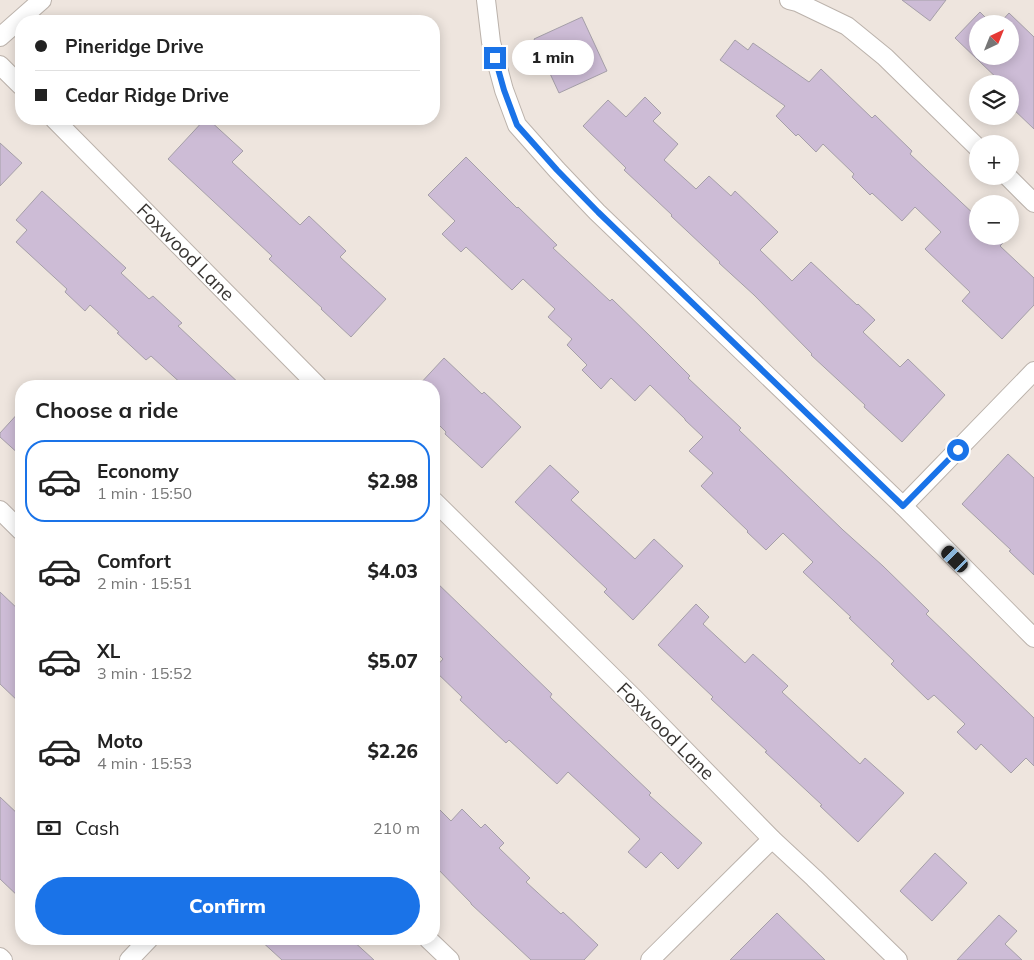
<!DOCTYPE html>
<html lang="en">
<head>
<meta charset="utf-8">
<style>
	body { margin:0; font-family:Mulish,sans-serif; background:#f2f2f2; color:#222; height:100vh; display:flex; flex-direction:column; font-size:19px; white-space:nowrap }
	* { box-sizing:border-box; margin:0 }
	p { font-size:16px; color:#767676 }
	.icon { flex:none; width:28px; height:28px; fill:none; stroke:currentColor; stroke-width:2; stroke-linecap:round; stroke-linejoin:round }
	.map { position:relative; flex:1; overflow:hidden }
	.details { position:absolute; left:15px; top:380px; width:425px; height:565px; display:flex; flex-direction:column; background:#fff; border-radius:20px; box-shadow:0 2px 12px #0003 }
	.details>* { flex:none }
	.guide { position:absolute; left:15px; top:15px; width:425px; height:110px; border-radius:20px; box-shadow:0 2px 12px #0003; display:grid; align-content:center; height:110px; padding:0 20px; background:#fff }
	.needle { width:32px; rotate:43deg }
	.controls { position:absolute; left:969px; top:15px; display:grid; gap:10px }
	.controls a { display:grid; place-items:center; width:50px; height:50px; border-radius:50%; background:#fff; box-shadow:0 2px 12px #0003; font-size:25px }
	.end { position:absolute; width:22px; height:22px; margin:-11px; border:6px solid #1a73e8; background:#fff; box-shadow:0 0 0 2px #fff }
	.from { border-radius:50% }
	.bubble { position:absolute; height:35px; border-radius:18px; background:#fff; box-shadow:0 2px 12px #0003; font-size:16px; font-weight:800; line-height:35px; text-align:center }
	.car { position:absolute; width:15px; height:30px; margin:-15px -8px; border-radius:6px; box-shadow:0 0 4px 1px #0007; background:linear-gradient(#222 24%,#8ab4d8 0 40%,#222 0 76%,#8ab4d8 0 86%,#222 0) }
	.guide b { display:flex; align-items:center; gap:18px; height:48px; font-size:19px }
	.guide b+b { border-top:1px solid #e0e0e0 }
	.guide i { width:12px; height:12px; background:#222 }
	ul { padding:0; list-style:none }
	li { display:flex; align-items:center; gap:15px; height:82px; margin:0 10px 8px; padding:0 10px; border:2px solid transparent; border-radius:20px }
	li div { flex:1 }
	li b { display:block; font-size:19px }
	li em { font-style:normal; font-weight:800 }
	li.current { border-color:#1a73e8 }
	li>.icon { width:45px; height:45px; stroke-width:1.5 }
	h2 { padding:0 20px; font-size:22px; line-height:60px }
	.pay { display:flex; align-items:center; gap:12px; height:55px; padding:0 20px; font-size:19px }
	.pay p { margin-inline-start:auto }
	.primary-button { display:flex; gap:10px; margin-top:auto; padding:10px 20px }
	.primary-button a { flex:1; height:58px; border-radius:30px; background:#1a73e8; color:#fff; font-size:20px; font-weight:800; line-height:58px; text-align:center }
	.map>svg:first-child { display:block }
</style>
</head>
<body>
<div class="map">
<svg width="1034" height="960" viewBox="0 0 1034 960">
	<rect width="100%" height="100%" fill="#eee5de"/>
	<!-- building -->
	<g fill="#cdbcd6" stroke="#a59fa8">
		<path d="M902,0h44l-16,21z"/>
		<path d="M980,12l12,12h-14v32h32v-32h-11l10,-11 25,24v92l-24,-23v-22h-7l-48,-46z"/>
		<path d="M582,17l25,54 -48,22 -25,-54z"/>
		<path d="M735,40l13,10 5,-7 56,39 12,-13 51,49 3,-3 37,36 -2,3 68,64v18h32l-10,10 34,32v27l-32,34 -40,-38 8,-9 -45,-43 16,-17 -26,-25 -13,14 -30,-28 -2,2 -18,-18 2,-3 -31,-30 -7,8 -18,-18 -2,2 -20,-20 9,-10 -65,-46z"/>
		<path d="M645,97l16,16 -8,8 25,23 -14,16 32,29 13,-13 22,20 4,-5 43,41 -18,18 32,31 19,-19 46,43 1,-1 17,16 -12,12 37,35 8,-8 37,36 -43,47 -38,-35 1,-2 -54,-50 1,-1 -58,-59 -35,-32 1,-1 -49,-46 1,-1 -48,-45 2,-2 -43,-42 25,-26 18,17z"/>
		<path d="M205,119h3l35,32 -11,11 68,63 9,-9 37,35 -6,6 46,42 -35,38 -30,-28 1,-1 -53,-49 3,-3 -104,-97z"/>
		<path d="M0,143l22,20 -22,23z"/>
		<path d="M466,157l51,51 1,-1 39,38 -4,3 57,53 2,-2 39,38 39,39 -2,2 53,50 -2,2 104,100 40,36 46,45 -3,3 108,104v48l-8,-8 -15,15 -30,-29 -5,6 -19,-18 8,-8 -31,-29 -6,5 -37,-36 3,-3 -45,-43 2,-1 -48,-45 10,-10 -30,-29 -17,17 -19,-18 1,-1 -47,-45 12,-13 -24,-22 14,-14 -18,-17v-1l-35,-34 -15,16 -24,-23 -10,11 -19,-19 5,-5 -20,-20 5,-6 -24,-22 7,-8 -32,-30 -11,11 -46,-43 -5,5 -19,-18 13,-13 -27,-26z"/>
		<path d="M42,191l84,77 -5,5 28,26 4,-3 29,27 -4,3 64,60h-58l-33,-30 -5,4 -29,-27 2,-1 -29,-27 -5,6 -20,-19 2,-3 -51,-47 11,-12 -11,-10z"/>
		<path d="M444,358l38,36 2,-2 37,35 -39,41 -37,-34 1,-2 -12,-12v-34h-16z"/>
		<path d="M21,410v46l-21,-19v-4z"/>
		<path d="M1008,454l26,24v97l-25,-24 2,-1 -49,-46z"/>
		<path d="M550,465l29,27 -8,8 64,59 19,-20 29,27 -50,54 -29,-28 3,-3 -92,-87z"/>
		<path d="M434,580l118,114 -2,3 101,96 -2,2 53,48 -24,26 -17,-17 -15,16 -18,-16 12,-13 -72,-67 -11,12 -48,-44 -3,3 -46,-43 2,-3 -28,-27v-1l9,-10 -9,-9z"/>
		<path d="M0,592l21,20v92l-21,-20z"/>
		<path d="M696,604l13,13 -6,7 42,39 8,-9 35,32 -6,6 78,72 5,-6 39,35 -46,49 -38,-36 2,-1 -57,-53 2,-1 -56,-52 2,-2 -55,-52z"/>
		<path d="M0,797l21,20v82l-21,-20z"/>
		<path d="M434,804l17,17 11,-12 19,19 4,-4 19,19 -5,5 31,30 -4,4 35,32 2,-2 35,33 -14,15h-53l-60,-56v-1l-37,-38z"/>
		<path d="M935,853l32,30 -35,38 -32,-30z"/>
		<path d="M777,913l48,47h-95z"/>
		<path d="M999,915l18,16 -12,13 17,16h-65z"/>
		<path d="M259,939h92l23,21h-92z"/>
	</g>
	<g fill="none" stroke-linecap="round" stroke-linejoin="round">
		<!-- street casing -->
		<g stroke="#bbb2ab" stroke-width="20">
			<g id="street">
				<path d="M486,0l5,42 13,48 13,35 40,45 40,42 306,294 131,132"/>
				<path d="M789,0l8,2 50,24 38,31 93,91"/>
				<path d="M0,37l42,-37"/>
				<path d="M0,65l21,21"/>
				<path d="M54,119l264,267"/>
				<path d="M1007,176l27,27"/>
				<path d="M434,501l200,197 138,141 42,39 84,82"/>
				<path d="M903,506l131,-135"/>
				<path d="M0,510l21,21"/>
				<path d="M428,939l22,21"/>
				<path d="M0,957l3,3"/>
				<path d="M129,960l20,-21"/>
				<path d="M650,960l122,-121"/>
			</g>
		</g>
		<!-- street -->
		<use href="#street" stroke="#fff" stroke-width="18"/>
	</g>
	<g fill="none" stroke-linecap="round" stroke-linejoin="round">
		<!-- route -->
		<path stroke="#1a73e8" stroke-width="6" d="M495,58l9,32 13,35 40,45 41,42 305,294 55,-56"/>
	</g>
	<g text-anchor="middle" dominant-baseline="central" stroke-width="4" stroke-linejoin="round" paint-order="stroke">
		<!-- street labels -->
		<g font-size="19" fill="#383532" stroke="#fff">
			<text transform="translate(186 252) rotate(45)">Foxwood Lane</text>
			<text transform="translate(666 731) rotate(45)">Foxwood Lane</text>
		</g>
	</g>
</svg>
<div class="controls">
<a><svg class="needle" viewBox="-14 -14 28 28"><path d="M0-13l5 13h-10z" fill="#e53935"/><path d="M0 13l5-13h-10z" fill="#767676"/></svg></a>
<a><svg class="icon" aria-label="layers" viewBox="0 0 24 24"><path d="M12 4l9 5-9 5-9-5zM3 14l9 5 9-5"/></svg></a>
<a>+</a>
<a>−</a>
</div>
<i class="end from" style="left:958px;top:450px"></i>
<i class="end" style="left:495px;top:58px"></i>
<div class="bubble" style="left:512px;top:40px;width:82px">1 min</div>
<i class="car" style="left:955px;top:559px;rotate:315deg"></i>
<div class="guide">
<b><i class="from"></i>Pineridge Drive</b>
<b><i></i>Cedar Ridge Drive</b>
</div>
<section class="details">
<h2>Choose a ride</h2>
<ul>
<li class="current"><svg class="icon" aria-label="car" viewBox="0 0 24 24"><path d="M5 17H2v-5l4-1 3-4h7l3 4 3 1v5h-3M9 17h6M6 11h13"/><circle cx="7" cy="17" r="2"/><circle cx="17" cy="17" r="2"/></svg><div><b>Economy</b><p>1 min · 15:50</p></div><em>$2.98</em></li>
<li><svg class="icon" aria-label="car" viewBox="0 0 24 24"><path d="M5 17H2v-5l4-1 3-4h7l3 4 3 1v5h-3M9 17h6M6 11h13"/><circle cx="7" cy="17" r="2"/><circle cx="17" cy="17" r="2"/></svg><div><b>Comfort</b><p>2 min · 15:51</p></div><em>$4.03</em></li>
<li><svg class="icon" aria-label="car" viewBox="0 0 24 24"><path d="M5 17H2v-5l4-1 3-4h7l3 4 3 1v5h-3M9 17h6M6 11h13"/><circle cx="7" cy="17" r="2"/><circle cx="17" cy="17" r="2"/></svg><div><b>XL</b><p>3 min · 15:52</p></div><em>$5.07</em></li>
<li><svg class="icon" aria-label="car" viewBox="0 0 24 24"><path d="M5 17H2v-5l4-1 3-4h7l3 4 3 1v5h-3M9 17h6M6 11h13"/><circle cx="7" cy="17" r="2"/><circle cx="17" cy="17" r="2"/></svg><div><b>Moto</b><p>4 min · 15:53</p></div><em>$2.26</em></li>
</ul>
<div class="pay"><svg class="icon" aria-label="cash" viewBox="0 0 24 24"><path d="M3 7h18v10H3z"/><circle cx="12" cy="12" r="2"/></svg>Cash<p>210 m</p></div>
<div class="primary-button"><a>Confirm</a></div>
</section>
</div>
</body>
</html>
